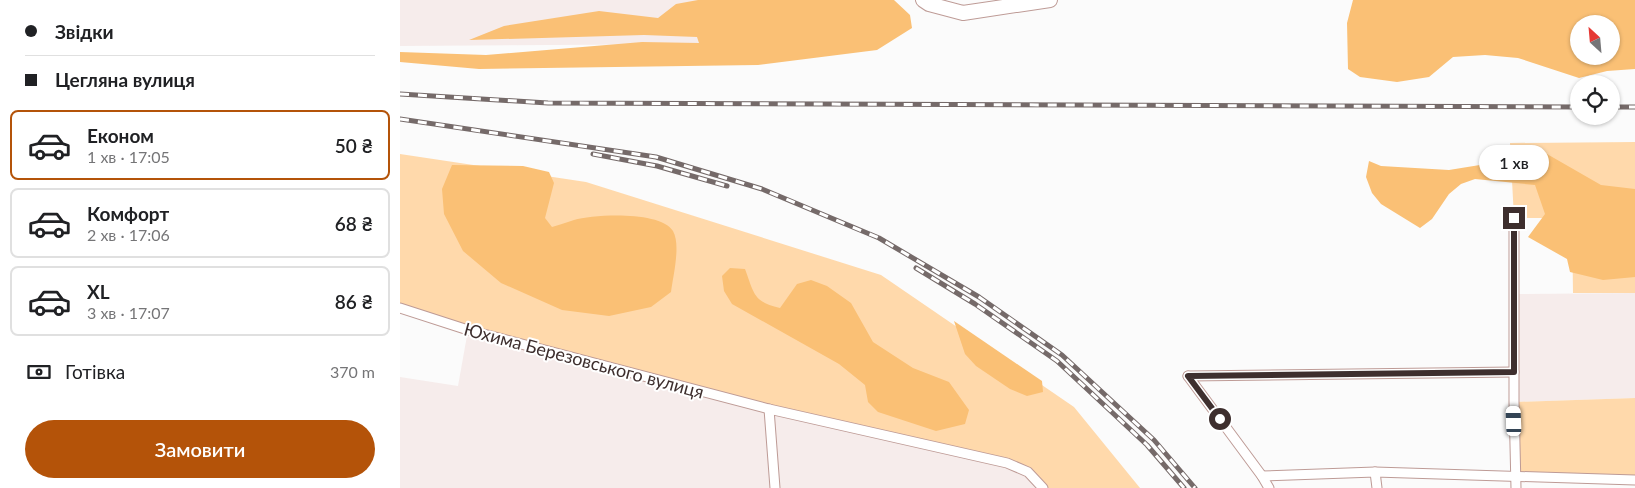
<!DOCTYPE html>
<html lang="uk">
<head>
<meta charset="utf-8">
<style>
	body { margin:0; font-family:Lato,sans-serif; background:#f2f2f2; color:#202124; height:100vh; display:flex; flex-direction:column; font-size:19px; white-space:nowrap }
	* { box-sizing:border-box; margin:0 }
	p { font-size:16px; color:#757577 }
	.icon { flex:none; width:28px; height:28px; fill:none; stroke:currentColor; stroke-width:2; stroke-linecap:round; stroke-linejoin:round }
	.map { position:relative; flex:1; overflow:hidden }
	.side { display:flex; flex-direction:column; background:#fff; width:400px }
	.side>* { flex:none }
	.guide { display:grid; align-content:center; height:110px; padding:0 25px; background:#fff }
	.needle { width:32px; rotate:334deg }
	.fabs { position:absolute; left:1170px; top:15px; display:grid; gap:10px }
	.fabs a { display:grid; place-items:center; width:50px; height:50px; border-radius:50%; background:#fff; box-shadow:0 1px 4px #0004; font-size:25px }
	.end { position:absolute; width:22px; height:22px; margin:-11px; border:6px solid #3e2f2e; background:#fff; box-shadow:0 0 0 2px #fff }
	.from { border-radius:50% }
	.bubble { position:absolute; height:35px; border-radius:18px; background:#fff; box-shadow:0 1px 4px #0004; font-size:16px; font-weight:600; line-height:35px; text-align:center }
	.car { position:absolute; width:15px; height:30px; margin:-15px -8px; border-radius:6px; box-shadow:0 0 4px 1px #0007; background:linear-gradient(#fff 24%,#345 0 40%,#fff 0 76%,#345 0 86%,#fff 0) }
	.guide b { display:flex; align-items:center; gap:18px; height:48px; font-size:19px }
	.guide b+b { border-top:1px solid #e0e0e0 }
	.guide i { width:12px; height:12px; background:#202124 }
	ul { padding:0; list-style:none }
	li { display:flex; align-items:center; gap:15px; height:70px; margin:0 10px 8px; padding:0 15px; border:2px solid #e0e0e0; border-radius:8px }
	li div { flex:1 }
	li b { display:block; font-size:19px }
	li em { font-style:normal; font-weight:600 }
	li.active { border-color:#b45309 }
	li>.icon { width:45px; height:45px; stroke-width:1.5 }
	.pay { display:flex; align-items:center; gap:12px; height:55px; padding:0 25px; font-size:19px }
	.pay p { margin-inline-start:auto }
	.button { display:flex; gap:10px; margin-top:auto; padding:10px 25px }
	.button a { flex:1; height:58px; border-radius:30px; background:#b45309; color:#fff; font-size:20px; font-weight:600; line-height:58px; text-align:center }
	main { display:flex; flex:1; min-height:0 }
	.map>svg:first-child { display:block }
</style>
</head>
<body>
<main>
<section class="side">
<div class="guide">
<b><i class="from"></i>Звідки</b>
<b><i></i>Цегляна вулиця</b>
</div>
<ul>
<li class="active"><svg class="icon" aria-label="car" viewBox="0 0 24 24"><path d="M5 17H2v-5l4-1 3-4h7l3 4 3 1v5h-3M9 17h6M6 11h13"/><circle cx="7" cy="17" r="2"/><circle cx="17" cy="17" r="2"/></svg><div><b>Економ</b><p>1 хв · 17:05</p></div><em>50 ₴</em></li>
<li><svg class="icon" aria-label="car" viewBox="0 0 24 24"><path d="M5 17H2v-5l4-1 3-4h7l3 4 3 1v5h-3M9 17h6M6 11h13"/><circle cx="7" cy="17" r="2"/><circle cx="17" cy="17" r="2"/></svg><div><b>Комфорт</b><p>2 хв · 17:06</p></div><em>68 ₴</em></li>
<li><svg class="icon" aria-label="car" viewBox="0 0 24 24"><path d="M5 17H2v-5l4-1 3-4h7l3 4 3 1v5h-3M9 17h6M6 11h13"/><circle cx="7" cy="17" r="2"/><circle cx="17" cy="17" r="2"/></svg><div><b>XL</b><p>3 хв · 17:07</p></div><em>86 ₴</em></li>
</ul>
<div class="pay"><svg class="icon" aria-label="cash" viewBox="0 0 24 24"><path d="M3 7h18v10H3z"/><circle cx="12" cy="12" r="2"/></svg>Готівка<p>370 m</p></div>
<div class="button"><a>Замовити</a></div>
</section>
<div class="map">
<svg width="1235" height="488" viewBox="0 0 1235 488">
	<rect width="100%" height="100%" fill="#fbfbfb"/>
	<!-- built -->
	<g fill="#f6eceb">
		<path d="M0,0h319l8,44 -327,2z"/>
		<path d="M1235,293v105l-121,4v-108z"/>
		<path d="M68,330l560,142 15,16h-643v-111l58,9z"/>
	</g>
	<!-- green -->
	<g fill="#ffd9ab">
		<path d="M1235,142v151h-62l-1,-75h-58l-4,-75z"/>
		<path d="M0,154l186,28 295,93 193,132 66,81h-97l-15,-16 -259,-63 -369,-101z"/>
		<path d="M1235,398v82l-119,-4 -2,-74z"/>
	</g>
	<!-- forest -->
	<g fill="#fac075" fill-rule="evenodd">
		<path d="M298,0h196l16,15 2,13 -35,22 -119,15 -279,4 -79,-7v-10l86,3 156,-13 57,1 -2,-6 -53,-2 -175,5 35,-14 95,-15 59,7 18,-14z"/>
		<path d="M953,0h282v69l-28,2 -28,7 -61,-20 -33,-3 -32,2 -24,20 -32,5 -37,-5 -12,-8 -1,-46zM1179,24h32v32h-32z"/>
		<path d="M1147,154l54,31 34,4v88l-32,3 -33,-8 -3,-13 -39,-22 17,-23 -10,-29 -60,-6 -14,5 -12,10 -17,25 -12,9 -39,-24 -9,-11 -6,-16 3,-16 12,5 68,4z"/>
		<path d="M52,165l71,1 26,6 5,11 -9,35 7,9c8,-2 15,-5 22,-7 21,-6 87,-9 99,11 8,14 0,45 -2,61l-20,15 -42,9 -47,-6 -61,-27 -38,-32 -19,-37 -2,-25z"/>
		<path d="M330,268l15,1c9,24 8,33 35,39l17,-24 14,-4 16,6 24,17 22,39 40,26 36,14 20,28 -4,14 -29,7 -58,-19 -10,-10 -3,-17 -26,-21 -107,-60 -8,-13 -2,-15z"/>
		<path d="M554,321l88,60 1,11 -16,4 -17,-7 -34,-23 -11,-12z"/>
	</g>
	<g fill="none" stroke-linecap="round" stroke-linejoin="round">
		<!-- minor casing -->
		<g stroke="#be9b96" stroke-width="11">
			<g id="minor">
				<path d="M1114,218v184l2,86"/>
				<path d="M0,308l68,22 301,79 238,54 21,9 15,16"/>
				<path d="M788,376l326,-4"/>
				<path d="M788,376l74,100 7,12"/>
				<path d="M369,409l6,79"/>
				<path d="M975,472l2,16"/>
				<path d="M862,476l113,-4 260,8"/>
			</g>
		</g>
		<!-- secondary casing -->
		<g stroke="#be9b96" stroke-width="16">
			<path id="secondary" d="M523,0l6,4 34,9 87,-13"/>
		</g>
		<!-- minor -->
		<use href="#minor" stroke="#fff" stroke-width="9"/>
		<!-- secondary -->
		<use href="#secondary" stroke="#fff" stroke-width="14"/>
		<!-- rail casing -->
		<g stroke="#756a69" stroke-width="5">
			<g id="rail">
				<path d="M0,94l148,9 1031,4"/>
				<path d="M1211,107h24"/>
				<path d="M0,119l256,38 106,32 117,49 100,59 83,58 92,85 41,48"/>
				<path d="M193,154l64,12 70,20"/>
				<path d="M516,268l59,36 82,57 90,84 37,43"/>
			</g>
		</g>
		<!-- rail -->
		<use href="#rail" stroke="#fff" stroke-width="3" stroke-dasharray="9" stroke-linecap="butt"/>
	</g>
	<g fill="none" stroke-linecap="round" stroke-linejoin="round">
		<!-- route -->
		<path stroke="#3e2f2e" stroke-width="6" d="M820,419l-32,-43 326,-4v-154"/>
	</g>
	<g text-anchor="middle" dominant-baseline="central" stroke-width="4" stroke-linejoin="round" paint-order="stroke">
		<!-- street labels -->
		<g font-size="18" fill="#3e2f2e" stroke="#fff">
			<text transform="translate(184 360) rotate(15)">Юхима Березовського вулиця</text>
		</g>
	</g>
</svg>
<div class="fabs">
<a><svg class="needle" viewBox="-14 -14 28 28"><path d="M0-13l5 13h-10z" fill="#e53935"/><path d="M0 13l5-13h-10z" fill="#757577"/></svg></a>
<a><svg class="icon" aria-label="locate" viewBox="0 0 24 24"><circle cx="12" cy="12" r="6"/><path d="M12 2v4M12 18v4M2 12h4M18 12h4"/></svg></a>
</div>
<i class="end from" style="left:820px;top:419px"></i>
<i class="end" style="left:1114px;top:218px"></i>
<div class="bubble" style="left:1079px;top:145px;width:70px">1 хв</div>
<i class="car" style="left:1114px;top:421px;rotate:358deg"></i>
</div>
</main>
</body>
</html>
